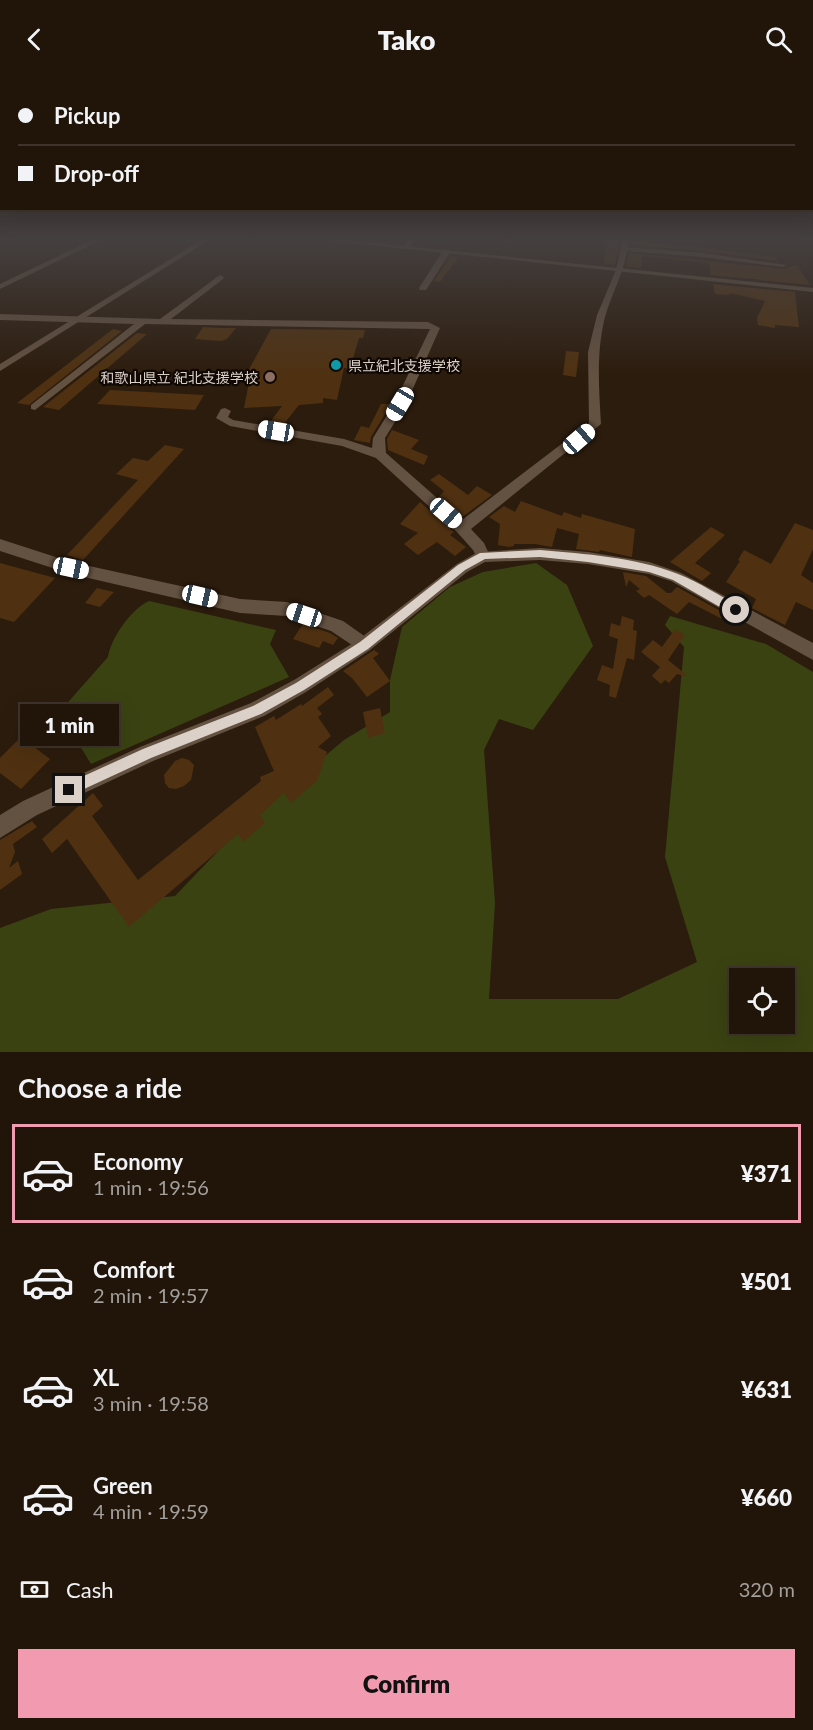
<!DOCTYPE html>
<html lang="en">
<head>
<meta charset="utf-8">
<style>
	body { margin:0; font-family:Lato,"Noto Sans JP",sans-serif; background:#291e13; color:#f1f3f6; height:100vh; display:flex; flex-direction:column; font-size:22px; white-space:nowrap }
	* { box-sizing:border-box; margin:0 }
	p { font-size:20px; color:#a29f9c }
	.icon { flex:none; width:33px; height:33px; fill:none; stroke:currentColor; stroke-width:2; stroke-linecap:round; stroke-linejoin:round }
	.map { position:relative; height:974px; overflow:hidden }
	.details { display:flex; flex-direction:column; background:#21150a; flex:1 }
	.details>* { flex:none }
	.hud { position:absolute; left:0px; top:0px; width:813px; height:132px; box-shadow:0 6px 24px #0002,0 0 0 2px #3e342b; display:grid; align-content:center; height:132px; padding:0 18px; background:#21150a }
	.buttons { position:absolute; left:729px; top:890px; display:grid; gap:12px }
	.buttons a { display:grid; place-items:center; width:66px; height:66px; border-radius:0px; background:#21150a; box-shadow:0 6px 24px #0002,0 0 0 2px #3e342b; font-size:30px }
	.end { position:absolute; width:27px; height:27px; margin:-14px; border:8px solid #dcd1c8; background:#111; box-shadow:0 0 0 3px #111 }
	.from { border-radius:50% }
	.bubble { position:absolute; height:42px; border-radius:0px; background:#21150a; box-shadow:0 6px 24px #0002,0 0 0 2px #3e342b; font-size:20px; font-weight:800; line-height:42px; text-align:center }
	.car { position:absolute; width:18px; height:36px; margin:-18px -9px; border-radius:8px; box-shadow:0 0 4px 2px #0007; background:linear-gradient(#fff 24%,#345 0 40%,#fff 0 76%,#345 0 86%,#fff 0) }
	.hud b { display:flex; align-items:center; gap:21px; height:57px; font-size:22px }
	.hud b+b { border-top:2px solid #3e342b }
	.hud i { width:15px; height:15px; background:#f1f3f6 }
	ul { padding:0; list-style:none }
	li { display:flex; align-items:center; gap:18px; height:99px; margin:0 12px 9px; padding:0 6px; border:3px solid transparent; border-radius:0px }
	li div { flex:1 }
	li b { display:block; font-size:22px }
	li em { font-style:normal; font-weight:800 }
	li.current { border-color:#f29aaf }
	li>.icon { width:54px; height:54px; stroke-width:1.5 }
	h2 { padding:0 18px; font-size:27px; line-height:72px }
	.pay { display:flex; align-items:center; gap:15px; height:66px; padding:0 18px; font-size:22px }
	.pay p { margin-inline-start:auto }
	.button { display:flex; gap:12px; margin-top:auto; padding:12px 18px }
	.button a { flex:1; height:69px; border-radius:0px; background:#f29aaf; color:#111; font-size:24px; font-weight:800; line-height:69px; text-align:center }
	header { display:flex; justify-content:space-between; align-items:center; height:78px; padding:0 18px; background:#21150a; font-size:27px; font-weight:800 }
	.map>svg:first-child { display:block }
</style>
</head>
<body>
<header><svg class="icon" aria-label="back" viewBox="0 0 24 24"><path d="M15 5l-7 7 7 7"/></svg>Tako<svg class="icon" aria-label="search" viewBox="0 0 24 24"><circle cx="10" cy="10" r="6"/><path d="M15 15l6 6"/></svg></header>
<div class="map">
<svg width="813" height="974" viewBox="0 0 813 974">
	<rect width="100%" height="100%" fill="#2c1c0d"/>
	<!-- green -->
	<g fill="#3a4212" fill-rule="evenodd">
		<path d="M536,485l31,22 26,61 -60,84 -34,-11 -15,31 11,153 -6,96h129l79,-37 -32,-105 19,-210 -19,-22 5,-9 96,28 47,28v380h-813v-124l51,-19 124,-13 67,-70 102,-86 46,-28v-32l12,-53 48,-40 33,-15zM740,900h44v45h-44z"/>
		<path d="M149,523l127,29 -6,14 19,33 -198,87 -19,-31 -25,-7 61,-69c3,-19 23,-48 41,-56z"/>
	</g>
	<!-- building -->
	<g fill="#4f3111">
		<path d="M605,161h16l-6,26 -11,-1z"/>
		<path d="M632,162l144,17 1,4 -74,-10 -72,-6z"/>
		<path d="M629,175l154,16 14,-4 13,20 -99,-10 -2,-12 -67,-7 -1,12 -15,-2z"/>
		<path d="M451,178l7,2 -18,24 -6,-1z"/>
		<path d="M713,206l82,8 4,35 -24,-2v3l-17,-3 -1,-7 8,-17 -35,-8 -2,2 -13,-1z"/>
		<path d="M203,249l17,1h16l-9,11 -6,2 -26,-2z"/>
		<path d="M113,251l9,2 -93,74 -12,-2z"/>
		<path d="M271,251l94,1 -2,8h-4l-9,31 -6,-1 -7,32 -14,-2v5l-24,2 -16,20 -13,-3 12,-16 -38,2 5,-26h-7z"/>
		<path d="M137,255l10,1 -88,76 -16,-3z"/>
		<path d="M566,273l13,1 -3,25 -13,-2z"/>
		<path d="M110,312l94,5 -9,15 -98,-6z"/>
		<path d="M381,326h10l-20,33 -1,6 -16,-3 7,-14 8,2z"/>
		<path d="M392,352l27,10 -8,9 17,7 -4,9 -36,-15 -1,-11z"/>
		<path d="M165,367l19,4 -101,111 -16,-5 71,-75 -22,-6 17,-16 15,3z"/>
		<path d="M439,396l29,21 9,-9 15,9 -30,22 -23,-20 5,-6 -14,-11z"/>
		<path d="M521,423l41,15 2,-4 17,6 1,-4 53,15 -3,28 -32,-7 -1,2 -23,-3 3,-15 -22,-6 -5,19 -17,-3h-21v2l-5,1 -11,-2 2,-21 -11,-7 15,-11 11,6z"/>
		<path d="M420,424l34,30 -4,3 16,12 -11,9 -18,-14 -19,13 -14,-11 14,-11 -18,-9z"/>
		<path d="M795,445l18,7v19l-12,26 12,8v27l-17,-8 -11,23 -33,-17 4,-9 -30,-17 14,-21 -2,-1 6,-10 27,14z"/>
		<path d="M711,449l14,8 -30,28 16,10 -9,8 -32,-19z"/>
		<path d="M0,485l55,15 -41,44 -14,-4z"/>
		<path d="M623,494l23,4 21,17h4l6,-6 56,31 -3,5 -41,-21 -12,12 -28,-19 -5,3 -8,-7 4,-2 -11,-9 -3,7z"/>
		<path d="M97,510l17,4 -14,15 -15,-4z"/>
		<path d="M622,538l12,4 -1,10 4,1 -3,29 -7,-2 -11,40 -7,-2 1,-11 -13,-5 5,-15 11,4 5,-30 -9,-3 2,-13 9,3z"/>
		<path d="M303,546l27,9 8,5 -5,7 -10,-4 -4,7 -26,-9z"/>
		<path d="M675,551l10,6 -17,25 21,17 -12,-3 -8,9 -4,-3 -4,4 -9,-8 8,-9 -19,-15 12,-12 9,7z"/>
		<path d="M374,572l5,4 -6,4 17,23 -23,16 -15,-19 -9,-7z"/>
		<path d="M328,609l6,8 -17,13 5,6 -4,3 13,19 -13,11 9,5 -10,29 -26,22 -7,-10 -24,22 5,8 -22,19 -5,-8 -109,93 -62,-88 -15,14 -10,-14 51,-46 10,13 -11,10 46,64 123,-99 -1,-4 14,-6 -19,-44 19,-11 2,4 25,-16 1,2z"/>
		<path d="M380,630l5,25 -17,5 -5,-26z"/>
		<path d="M21,659l29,22 -29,30 -21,-16v-15z"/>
		<path d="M182,680l7,2 5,5 -3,15 -7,6 -8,3 -7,-1 -4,-5 -1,-8 11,-14z"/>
		<path d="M32,743l5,6 -24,17 2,8 -6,16 9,-7 4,13 -22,16v-50z"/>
	</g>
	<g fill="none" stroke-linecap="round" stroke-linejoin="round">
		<!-- minor -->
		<g fill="#635141" fill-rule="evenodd">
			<path d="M94,161h9l-103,50v-5z"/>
			<path d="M408,161h8l-7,9h-6z"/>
			<path d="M623,161h7l-2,8 75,6 84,12 -4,2 -80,-10 -76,-6c-4,24 -16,44 -22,66 -9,36 -6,71 -4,107l-130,105 13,14 6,13 -2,4h-10l-5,-10 -16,-18 -81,-74 -34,-12 -112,-20 -14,-8 5,-9 4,-1 6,3 -3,6 5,3 111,19 28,9 1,-10 21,-34 36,-75 -285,-5 -110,86 -4,-1v-4l103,-81 -134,-4v-6l160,5 60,-44 4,2 -1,2 -52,40 257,3 12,6 -34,76 -21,34 1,15 76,67 127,-97 -1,-71 9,-37 19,-45z"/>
			<path d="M444,171l7,2 -25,39h-6l-1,-2z"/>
			<path d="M0,461l71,23 169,37 47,3 56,19 27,19 2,5 -2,5 -6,3 -33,-22 -44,-15 -47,-3 -169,-39 -71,-23z"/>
		</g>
		<!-- tertiary -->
		<g fill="#635141" fill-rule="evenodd">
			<path d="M314,161h22l477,49v4z"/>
			<path d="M540,470l48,4 61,10 32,11 132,70v17l-142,-79 -22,-7 -61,-10 -48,-4 -55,2 -18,10 -97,78 -64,42 -42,24 -111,45 -116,54 -37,23v-23l23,-14 117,-54 111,-44 43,-23 64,-40 99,-76 21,-12z"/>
		</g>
		<!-- secondary -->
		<path fill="#635141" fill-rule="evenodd" d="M203,161h8l-211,132v-7z"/>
	</g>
	<!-- sky -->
	<linearGradient id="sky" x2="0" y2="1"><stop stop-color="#180f07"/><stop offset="0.54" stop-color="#454040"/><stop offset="1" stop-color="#454040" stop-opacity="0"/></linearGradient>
	<rect width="813" height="297" fill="url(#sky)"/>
	<!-- route -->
	<path fill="#dcd1c8" d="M540,472c45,4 95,7 138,24 21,8 42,22 62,33l1,3 -1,4h-8l-59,-34 -24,-8 -61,-10 -48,-5 -55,2 -20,11 -97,79 -64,41 -43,24 -110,44 -82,38 -5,-2 -2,-4 2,-5 79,-36 110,-43 43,-23 64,-41 98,-77 22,-12z"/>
	<!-- markers -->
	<circle fill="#0f9aa8" stroke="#0f0804" stroke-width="2" cx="336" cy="287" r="6"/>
	<circle fill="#8d6e63" stroke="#0f0804" stroke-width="2" cx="270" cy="299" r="6"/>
	<g text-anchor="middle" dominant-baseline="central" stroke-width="4.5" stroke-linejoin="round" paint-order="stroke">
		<!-- far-poi labels -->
		<g font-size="14" fill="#dcd1c8" stroke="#0f0804" text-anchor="start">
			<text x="348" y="287">県立紀北支援学校</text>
			<text x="258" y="299" text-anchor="end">和歌山県立 紀北支援学校</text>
		</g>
	</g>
</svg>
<div class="buttons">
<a><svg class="icon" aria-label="locate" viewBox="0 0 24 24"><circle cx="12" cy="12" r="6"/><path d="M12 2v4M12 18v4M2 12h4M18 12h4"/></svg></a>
</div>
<i class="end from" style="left:736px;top:532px"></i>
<i class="end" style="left:69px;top:712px"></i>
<div class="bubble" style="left:20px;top:626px;width:99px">1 min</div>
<i class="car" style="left:400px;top:326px;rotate:211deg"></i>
<i class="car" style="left:276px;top:353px;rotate:280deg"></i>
<i class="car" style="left:579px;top:361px;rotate:49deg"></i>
<i class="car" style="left:446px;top:435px;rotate:131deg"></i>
<i class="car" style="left:71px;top:490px;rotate:102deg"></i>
<i class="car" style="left:200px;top:518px;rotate:103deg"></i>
<i class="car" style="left:304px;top:537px;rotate:288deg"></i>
<div class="hud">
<b><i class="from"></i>Pickup</b>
<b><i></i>Drop-off</b>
</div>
</div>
<section class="details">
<h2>Choose a ride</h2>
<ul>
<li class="current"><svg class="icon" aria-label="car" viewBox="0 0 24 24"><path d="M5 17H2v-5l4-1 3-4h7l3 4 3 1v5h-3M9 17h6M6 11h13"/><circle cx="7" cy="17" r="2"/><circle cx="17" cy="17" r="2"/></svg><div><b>Economy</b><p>1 min · 19:56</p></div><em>¥371</em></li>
<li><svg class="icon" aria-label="car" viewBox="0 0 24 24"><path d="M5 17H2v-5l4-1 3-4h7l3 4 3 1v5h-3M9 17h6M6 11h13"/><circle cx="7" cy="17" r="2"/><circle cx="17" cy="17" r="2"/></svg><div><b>Comfort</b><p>2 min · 19:57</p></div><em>¥501</em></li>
<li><svg class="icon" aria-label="car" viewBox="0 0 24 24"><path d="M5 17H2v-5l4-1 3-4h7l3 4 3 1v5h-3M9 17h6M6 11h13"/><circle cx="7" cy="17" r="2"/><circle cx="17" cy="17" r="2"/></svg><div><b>XL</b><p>3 min · 19:58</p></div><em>¥631</em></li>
<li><svg class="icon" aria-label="car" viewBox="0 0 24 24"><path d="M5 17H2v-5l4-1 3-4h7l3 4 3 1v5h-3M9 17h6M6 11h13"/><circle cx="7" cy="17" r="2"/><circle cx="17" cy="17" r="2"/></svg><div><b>Green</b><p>4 min · 19:59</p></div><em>¥660</em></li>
</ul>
<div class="pay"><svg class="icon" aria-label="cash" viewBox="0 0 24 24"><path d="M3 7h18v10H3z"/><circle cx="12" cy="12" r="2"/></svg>Cash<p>320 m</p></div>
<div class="button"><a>Confirm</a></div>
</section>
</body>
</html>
